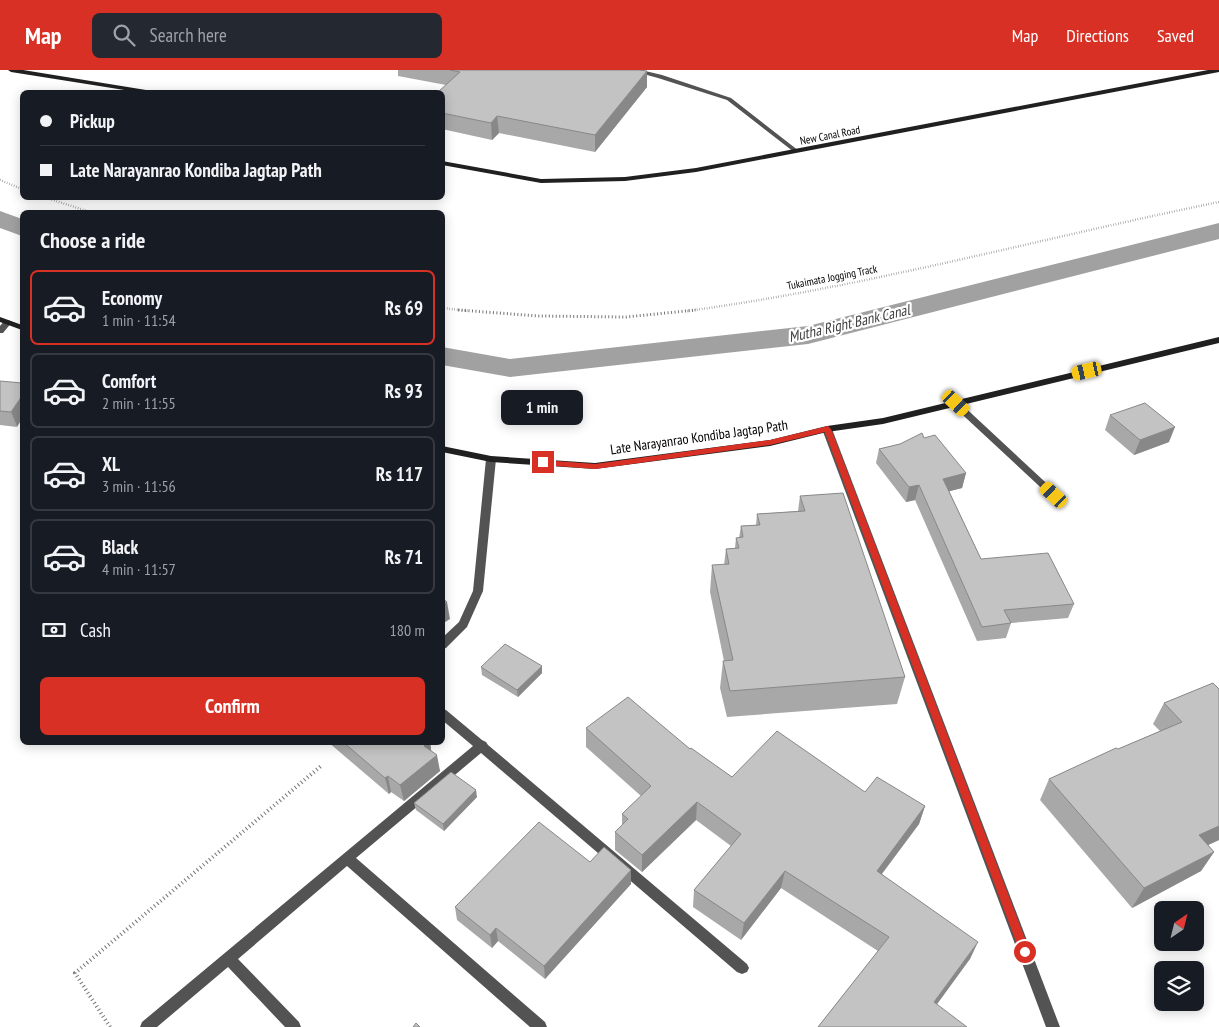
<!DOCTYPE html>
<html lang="en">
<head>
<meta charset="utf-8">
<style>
	body { margin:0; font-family:"PT Sans Narrow",sans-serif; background:#242831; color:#f1f3f6; height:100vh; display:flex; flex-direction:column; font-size:19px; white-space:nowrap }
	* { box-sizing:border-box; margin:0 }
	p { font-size:16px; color:#9ea1a6 }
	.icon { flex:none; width:28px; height:28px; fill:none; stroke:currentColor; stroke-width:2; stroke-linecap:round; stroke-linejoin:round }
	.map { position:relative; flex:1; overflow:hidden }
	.side { position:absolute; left:20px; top:140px; width:425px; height:535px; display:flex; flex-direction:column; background:#171b24; border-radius:8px; box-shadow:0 2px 12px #0003 }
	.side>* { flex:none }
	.hud { position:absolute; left:20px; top:20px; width:425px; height:110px; border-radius:8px; box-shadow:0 2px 12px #0003; display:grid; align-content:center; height:110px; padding:0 20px; background:#171b24 }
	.needle { width:32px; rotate:35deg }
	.controls { position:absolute; left:1154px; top:831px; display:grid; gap:10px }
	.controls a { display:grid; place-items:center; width:50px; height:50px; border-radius:8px; background:#171b24; box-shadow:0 2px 12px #0003; font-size:25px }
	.end { position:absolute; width:22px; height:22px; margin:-11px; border:6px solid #d93025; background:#fff; box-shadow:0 0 0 2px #fff }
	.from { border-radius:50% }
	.bubble { position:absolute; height:35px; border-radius:8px; background:#171b24; box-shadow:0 2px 12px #0003; font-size:16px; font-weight:600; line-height:35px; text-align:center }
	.car { position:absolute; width:15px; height:30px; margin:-15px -8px; border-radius:6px; box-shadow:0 0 4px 1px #0007; background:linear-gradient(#f5c518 24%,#345 0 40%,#f5c518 0 76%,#345 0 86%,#f5c518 0) }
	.hud b { display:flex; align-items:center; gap:18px; height:48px; font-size:19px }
	.hud b+b { border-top:1px solid #363941 }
	.hud i { width:12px; height:12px; background:#f1f3f6 }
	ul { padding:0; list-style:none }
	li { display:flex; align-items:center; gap:15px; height:75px; margin:0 10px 8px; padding:0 10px; border:2px solid #363941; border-radius:8px }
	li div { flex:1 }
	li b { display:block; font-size:19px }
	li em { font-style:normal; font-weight:600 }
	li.current { border-color:#d93025 }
	li>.icon { width:45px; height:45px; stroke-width:1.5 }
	h2 { padding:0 20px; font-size:22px; line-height:60px }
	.pay { display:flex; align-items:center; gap:12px; height:55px; padding:0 20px; font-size:19px }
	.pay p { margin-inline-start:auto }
	.action { display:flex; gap:10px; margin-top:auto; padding:10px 20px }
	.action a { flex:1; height:58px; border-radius:8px; background:#d93025; color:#fff; font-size:20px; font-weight:600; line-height:58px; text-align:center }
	header { display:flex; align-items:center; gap:30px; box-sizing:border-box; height:70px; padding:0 25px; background:#d93025; color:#fff }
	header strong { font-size:24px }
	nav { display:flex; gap:28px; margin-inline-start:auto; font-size:18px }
	.search { width:350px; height:45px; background:#242831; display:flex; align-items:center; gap:12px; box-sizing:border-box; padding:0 18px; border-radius:8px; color:#9ea1a6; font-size:19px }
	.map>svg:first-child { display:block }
</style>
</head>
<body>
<header>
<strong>Map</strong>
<div class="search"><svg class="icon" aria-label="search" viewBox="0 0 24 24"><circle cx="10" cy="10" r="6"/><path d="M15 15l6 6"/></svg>Search here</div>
<nav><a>Map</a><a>Directions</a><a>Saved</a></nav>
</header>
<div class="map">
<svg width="1219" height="957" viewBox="0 0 1219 957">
	<rect width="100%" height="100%" fill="#fff"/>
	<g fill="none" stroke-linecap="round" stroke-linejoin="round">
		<!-- canal -->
		<g fill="#a1a1a1" fill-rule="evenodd">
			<path d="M0,141l22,8v17l-22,-8z"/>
			<path d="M1219,153v16l-411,105 -298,33 -68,-12v-18l68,12 298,-33z"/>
		</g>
		<!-- path-far2 -->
		<g stroke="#757575" stroke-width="2.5" stroke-dasharray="0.5 2" stroke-linecap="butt">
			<path d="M0,110l22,9"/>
			<path d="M47,128l43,14"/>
			<path d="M442,238l27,3"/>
			<path d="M687,241c179,-24 355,-73 532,-109"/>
		</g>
		<!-- path-far1 -->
		<path stroke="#757575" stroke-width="3" stroke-dasharray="1 2.5" stroke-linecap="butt" d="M458,240l81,6 87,1 70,-7"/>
		<!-- path -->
		<path stroke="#757575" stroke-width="4" stroke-dasharray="1 3" stroke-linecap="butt" d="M110,957l-35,-54 246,-207"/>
		<!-- street -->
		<g fill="#535353" fill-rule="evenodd">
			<path d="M629,0h12l21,5 69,23 68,53 -5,1 -67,-52 -69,-22z"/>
			<path d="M5,250h3l4,2 -9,11h-3v-7z"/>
			<path d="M955,330l3,1 99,92 2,2 -2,2h-6l-99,-92 -1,-2 1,-2z"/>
			<path d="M827,356l5,3 228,598h-14l-224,-598z"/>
			<path d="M491,386l5,3 -13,132 -16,36 -21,21 -4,1v-11l17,-16 14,-31 13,-132z"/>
			<path d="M442,639l4,1 36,30 4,2 2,3 259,219 2,4 -2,4 -5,2 -5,-2 -256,-219 -125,105 189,164 2,5h-17l-183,-161 -109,93 61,63 2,5h-16l-57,-60 -71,60h-17l2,-5 331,-276 -31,-26z"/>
		</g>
		<!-- secondary -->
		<g fill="#202020" fill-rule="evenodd">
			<path d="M8,0h15l123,20 3,2h-12l-126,-20z"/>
			<path d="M1208,0h11v2l-523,100 -71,9 -84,2 -99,-18v-4l99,18 84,-2 71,-9z"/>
			<path d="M0,247l22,8v5l-22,-8z"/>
			<path d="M1219,267v6l-336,81 -56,8 -57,14 -175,23 -104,-7 -49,-10v-6l49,10 104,7 175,-23 57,-14 56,-8z"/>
		</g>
	</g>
	<!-- wall -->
	<g fill="#a8a8a8">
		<path d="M398,0h241l8,1v16l-52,65 -96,-19 -7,7 -50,-11v-37l4,-7 -48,-9z"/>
		<path d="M0,311l17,46 -17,-2z"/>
		<path d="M1110,345l59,27 -35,13 -29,-25z"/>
		<path d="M924,368l42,35 -4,15 -13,3 32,68 93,45 -6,14 -57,5 -5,15 -29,3 -62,-141 -9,2 -30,-39 3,-14z"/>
		<path d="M800,426l105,181 -8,27 -170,13 -7,-29 3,-27h1l-14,-69 2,-27h12l2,-16 9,-1 1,-10h3l2,-12 15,-1 1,-11 41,-3z"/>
		<path d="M481,597l61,6 -24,24 -36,-22z"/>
		<path d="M1219,619v151l-11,5 6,7 -13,19 -69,37 -92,-108 9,-21 111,-48 -7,-7 11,-21z"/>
		<path d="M586,658l104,21 42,28 133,15 60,14 -6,18 -37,50 88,85 -152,68 60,-76 -97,-63 -40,52 -48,-33 1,-17 37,-44 -35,-26 -54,52 -27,-22v-18l7,-7v-11l19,-18 -55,-49z"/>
		<path d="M328,672h102l1,9 9,20 -36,30 -13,-9 -2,2z"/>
		<path d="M477,727l-33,34 -28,-21 -2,-7z"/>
		<path d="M590,792l41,8v14l-86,95 -47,-38 -6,7 -35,-28 -2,-13z"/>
	</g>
	<!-- shaded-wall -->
	<g fill="#888">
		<path d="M647,1v16l-52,65v-17z"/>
		<path d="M497,46l2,17 -7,7 -1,-17z"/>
		<path d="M22,326v23l-5,8 -6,-15z"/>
		<path d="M1175,357l-6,15 -35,13 6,-15z"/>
		<path d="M966,403l-4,15 -23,6 4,-15z"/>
		<path d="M919,415l-4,15 -9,2 3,-15z"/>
		<path d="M447,532l3,17 -8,5v-19z"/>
		<path d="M542,596v7l-24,24 -1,-7z"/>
		<path d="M428,672h2l2,15 -8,-11z"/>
		<path d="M437,685l3,16 -36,30 -4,-16z"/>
		<path d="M388,706l3,16 -2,2 -4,-16z"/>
		<path d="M476,720l1,7 -33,34 -1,-7z"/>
		<path d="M697,732l-1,18 -54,52v-17z"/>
		<path d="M925,736l-6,18 -48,64 6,-17z"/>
		<path d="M1219,756v14l-33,15 13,-20z"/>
		<path d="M1214,782l-13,19 -69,37 12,-20z"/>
		<path d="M631,800v14l-86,95 -1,-13z"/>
		<path d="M785,801l-4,17 -40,52 3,-17z"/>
		<path d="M496,858l2,13 -6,7 -2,-13z"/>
		<path d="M978,872l-8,17 -43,59 7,-16z"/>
	</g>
	<!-- building -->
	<g fill="#c3c3c3" stroke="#888">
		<path d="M450,0h189l8,1 -52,64 -98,-19 -6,7 -49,-10v-21h-4l22,-20z"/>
		<path d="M0,311l22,2v13l-11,16 -11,-1z"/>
		<path d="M1145,333l30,24 -35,13 -30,-25z"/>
		<path d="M922,363l2,5 11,-3 31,38 -23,6 38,80 67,-6 26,51 -70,6 7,13 -29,4 -63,-142 -10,2 -30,-38 21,-5z"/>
		<path d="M843,423l62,184 -175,14 -7,-30 10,-1 -21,-95 17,-1 -3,-15 13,-1 -3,-10 7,-1 -2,-11 19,-1 -3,-11 48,-3 -5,-15z"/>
		<path d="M442,528l5,4 -5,3z"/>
		<path d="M505,574l37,22 -25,24 -36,-23z"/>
		<path d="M1213,613l6,6v137l-20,9 15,17 -70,36 -95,-109 67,-31 2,1 64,-27 -18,-19z"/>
		<path d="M628,627l62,52 1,-1 41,29 45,-46 88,61 12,-15 48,29 -48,65 101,71 -44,60 33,25h-149l71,-90 -104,-66 -41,52 -50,-33 47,-56 -44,-32 -55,53 -27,-23 13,-13 -6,-5 29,-28 -65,-58z"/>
		<path d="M343,672h85l-4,4 13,9 -37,30 -12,-9 -3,2z"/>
		<path d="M451,702l25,18 -33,34 -29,-21z"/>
		<path d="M539,752l51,40 14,-15 27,23 -87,96 -48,-38 -6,7 -35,-28z"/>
		<path d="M416,953l4,4h-7z"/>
	</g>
	<!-- route -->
	<path fill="#d93025" d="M828,356l3,3 199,523 -1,4 -4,1 -4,-1 -1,-4 -195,-520 -55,13 -175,24 -52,-4 -4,-3 4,-2 52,4 175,-24z"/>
	<g text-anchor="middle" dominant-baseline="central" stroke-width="4.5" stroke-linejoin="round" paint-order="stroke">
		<!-- far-street labels -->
		<g font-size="11" fill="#000" stroke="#fff">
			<text transform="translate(830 65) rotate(-11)">New Canal Road</text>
			<text transform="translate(832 207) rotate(-11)">Tukaimata Jogging Track</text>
		</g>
		<!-- street labels -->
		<g font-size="14" fill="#000" stroke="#fff">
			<text transform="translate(699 367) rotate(-8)">Late Narayanrao Kondiba Jagtap Path</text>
		</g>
		<!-- water labels -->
		<g font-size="15" font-style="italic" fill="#424242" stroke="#fff">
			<text transform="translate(849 253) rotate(-13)">Mutha Right Bank Canal</text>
		</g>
	</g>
</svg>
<div class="controls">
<a><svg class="needle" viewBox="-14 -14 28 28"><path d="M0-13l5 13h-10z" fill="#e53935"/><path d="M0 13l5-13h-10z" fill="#9ea1a6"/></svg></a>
<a><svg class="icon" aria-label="layers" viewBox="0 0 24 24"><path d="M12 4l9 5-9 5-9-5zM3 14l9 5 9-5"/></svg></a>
</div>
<i class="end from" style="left:1025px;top:882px"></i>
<i class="end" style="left:543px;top:392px"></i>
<div class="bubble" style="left:501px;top:320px;width:82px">1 min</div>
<i class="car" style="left:1087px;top:301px;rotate:257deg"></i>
<i class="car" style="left:956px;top:333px;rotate:133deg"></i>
<i class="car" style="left:1054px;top:425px;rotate:313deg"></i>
<div class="hud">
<b><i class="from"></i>Pickup</b>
<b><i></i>Late Narayanrao Kondiba Jagtap Path</b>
</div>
<section class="side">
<h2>Choose a ride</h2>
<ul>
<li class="current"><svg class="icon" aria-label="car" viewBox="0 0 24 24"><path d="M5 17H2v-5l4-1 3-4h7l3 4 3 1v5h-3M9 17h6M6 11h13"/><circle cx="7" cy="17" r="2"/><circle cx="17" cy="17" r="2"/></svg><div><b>Economy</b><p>1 min · 11:54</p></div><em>Rs 69</em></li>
<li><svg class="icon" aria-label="car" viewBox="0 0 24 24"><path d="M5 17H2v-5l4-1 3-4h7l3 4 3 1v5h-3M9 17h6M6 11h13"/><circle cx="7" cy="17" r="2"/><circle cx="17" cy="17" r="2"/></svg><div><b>Comfort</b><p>2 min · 11:55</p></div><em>Rs 93</em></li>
<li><svg class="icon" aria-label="car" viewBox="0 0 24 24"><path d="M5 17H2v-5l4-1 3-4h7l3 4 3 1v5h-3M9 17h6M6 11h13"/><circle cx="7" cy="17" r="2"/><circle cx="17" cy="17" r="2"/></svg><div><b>XL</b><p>3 min · 11:56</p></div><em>Rs 117</em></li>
<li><svg class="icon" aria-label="car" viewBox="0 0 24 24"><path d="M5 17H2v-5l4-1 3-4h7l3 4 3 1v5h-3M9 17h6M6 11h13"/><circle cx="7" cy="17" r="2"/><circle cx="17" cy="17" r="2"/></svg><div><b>Black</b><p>4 min · 11:57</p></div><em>Rs 71</em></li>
</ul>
<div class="pay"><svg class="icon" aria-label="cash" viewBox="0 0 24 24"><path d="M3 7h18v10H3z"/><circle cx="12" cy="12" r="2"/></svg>Cash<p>180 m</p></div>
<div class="action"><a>Confirm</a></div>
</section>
</div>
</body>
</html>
